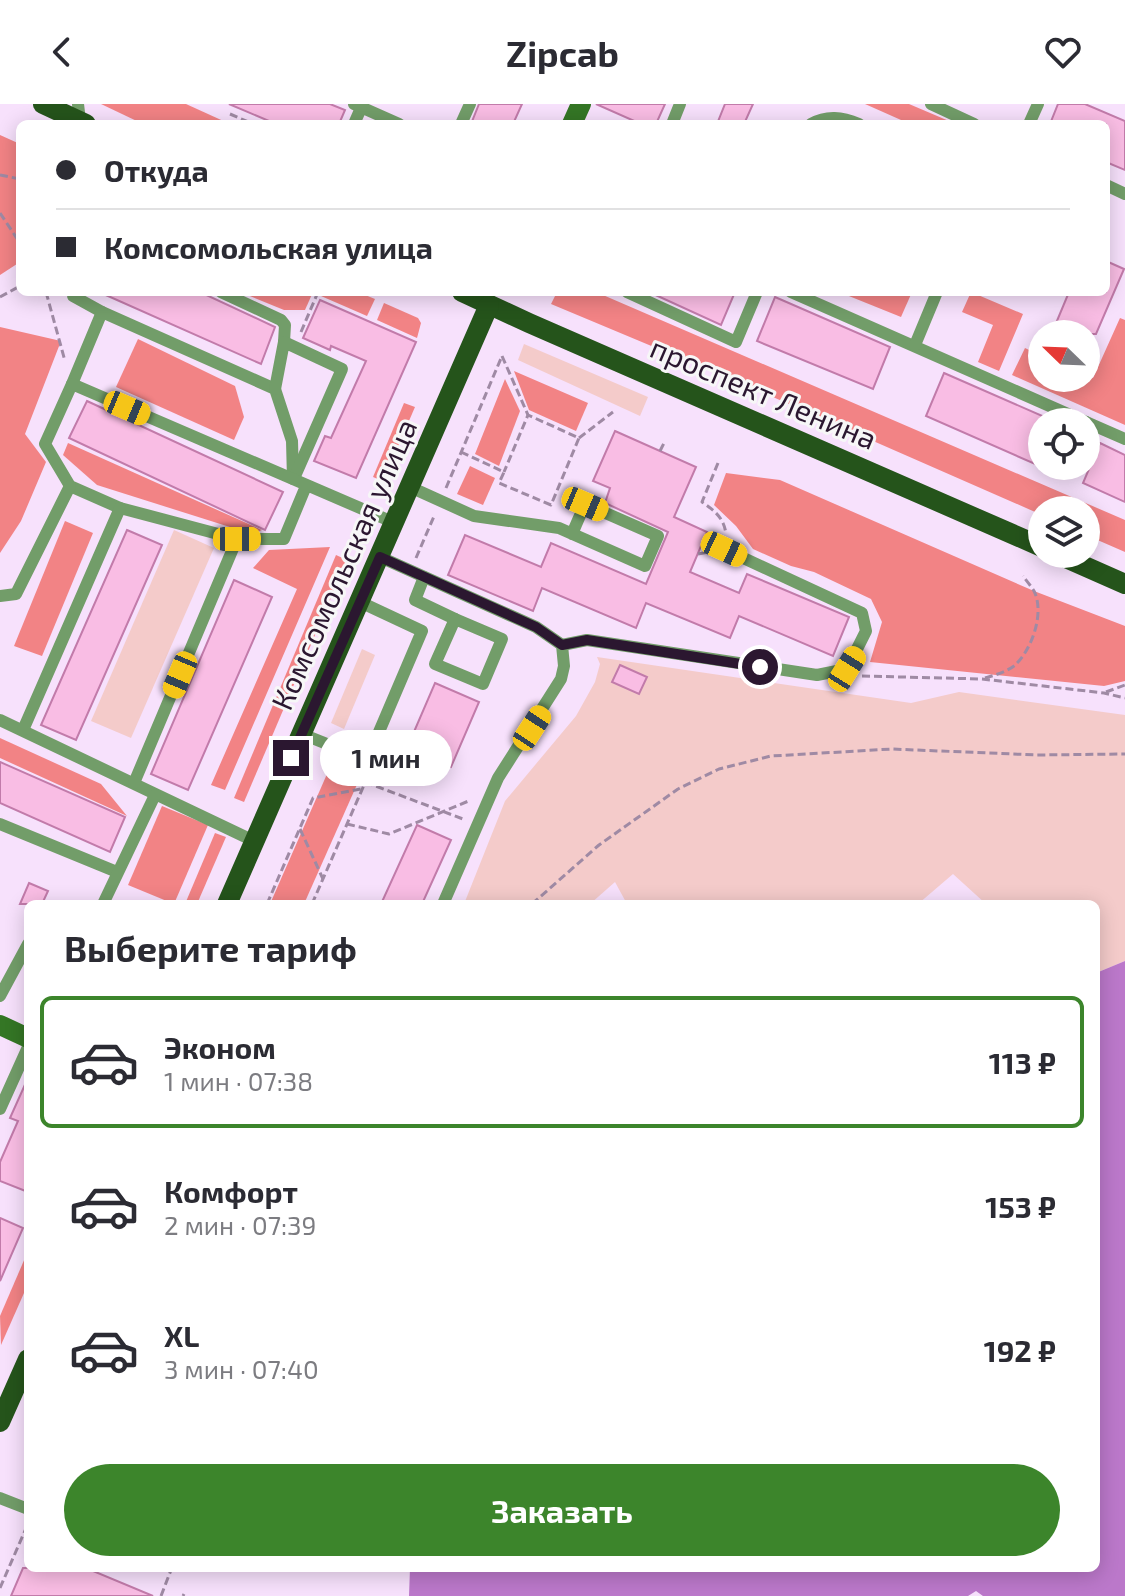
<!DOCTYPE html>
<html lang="ru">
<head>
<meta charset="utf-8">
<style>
	body { margin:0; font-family:"Exo 2",sans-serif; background:#f7f7f7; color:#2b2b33; height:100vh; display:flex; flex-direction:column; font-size:30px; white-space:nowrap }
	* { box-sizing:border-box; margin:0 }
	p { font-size:26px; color:#7c7c81 }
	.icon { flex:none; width:44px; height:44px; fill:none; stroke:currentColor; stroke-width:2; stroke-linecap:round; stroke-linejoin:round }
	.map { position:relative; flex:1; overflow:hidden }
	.side { position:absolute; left:24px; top:796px; width:1076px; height:672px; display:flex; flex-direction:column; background:#fff; border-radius:12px; box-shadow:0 4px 20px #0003 }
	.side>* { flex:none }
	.top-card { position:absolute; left:16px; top:16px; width:1094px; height:176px; border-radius:12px; box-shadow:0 4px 20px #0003; display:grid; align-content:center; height:176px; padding:0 40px; background:#fff }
	.needle { width:52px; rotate:293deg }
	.controls { position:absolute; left:1028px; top:216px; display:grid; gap:16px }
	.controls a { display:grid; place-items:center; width:72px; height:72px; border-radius:50%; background:#fff; box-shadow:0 4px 20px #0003; font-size:40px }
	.end { position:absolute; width:36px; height:36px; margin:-18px; border:10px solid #2b1730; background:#fff; box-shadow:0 0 0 4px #fff }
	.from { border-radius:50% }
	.bubble { position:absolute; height:56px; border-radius:28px; background:#fff; box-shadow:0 4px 20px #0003; font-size:26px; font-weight:700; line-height:56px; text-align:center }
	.car { position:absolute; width:24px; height:48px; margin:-24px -12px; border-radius:10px; box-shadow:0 0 6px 2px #0007; background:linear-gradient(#f5c518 24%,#345 0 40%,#f5c518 0 76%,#345 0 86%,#f5c518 0) }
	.top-card b { display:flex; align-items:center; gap:28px; height:76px; font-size:30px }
	.top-card b+b { border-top:2px solid #e1e1e2 }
	.top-card i { width:20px; height:20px; background:#2b2b33 }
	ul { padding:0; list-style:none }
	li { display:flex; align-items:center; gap:24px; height:132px; margin:0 16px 12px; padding:0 24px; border:4px solid transparent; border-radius:12px }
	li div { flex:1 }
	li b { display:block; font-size:30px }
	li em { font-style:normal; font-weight:700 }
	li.active { border-color:#3c852b }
	li>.icon { width:72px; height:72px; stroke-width:1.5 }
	h2 { padding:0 40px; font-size:36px; line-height:96px }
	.primary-button { display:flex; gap:16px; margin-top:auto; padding:16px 40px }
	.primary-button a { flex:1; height:92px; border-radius:48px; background:#3c852b; color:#fff; font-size:32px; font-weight:700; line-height:92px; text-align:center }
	header { display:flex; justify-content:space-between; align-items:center; height:104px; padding:0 40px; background:#fff; font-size:36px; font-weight:700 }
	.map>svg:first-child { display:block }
</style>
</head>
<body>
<header><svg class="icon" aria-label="back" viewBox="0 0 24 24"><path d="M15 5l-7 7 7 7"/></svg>Zipcab<svg class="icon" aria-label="heart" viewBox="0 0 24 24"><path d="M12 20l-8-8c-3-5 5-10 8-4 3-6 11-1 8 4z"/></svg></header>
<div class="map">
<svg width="1125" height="1492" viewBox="0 0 1125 1492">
	<rect width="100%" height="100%" fill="#f7e1fc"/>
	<!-- green -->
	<g fill="#f4cbca">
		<path d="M524,240l124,53 -8,19 -122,-56z"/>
		<path d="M174,426l40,18 -83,190 -40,-17z"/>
		<path d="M362,545l13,6 -31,74 -13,-6z"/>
		<path d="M597,553l314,46 48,-11 166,23v246l-29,12v-69h-110l-33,-30 -35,30h-291l-12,-22 -25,22h-126l41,-103 71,-85 19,-34 5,-18z"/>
	</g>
	<!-- forest -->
	<g fill="#f28385">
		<path d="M101,0h85l44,20h-87z"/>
		<path d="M865,0h44l47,20h-46z"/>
		<path d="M0,31l20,9v118l-20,13z"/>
		<path d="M240,188h73l-8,18h-21z"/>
		<path d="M323,188h35l17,7 -8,17 -46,-20z"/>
		<path d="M557,188h39l529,228v32l-39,-17v-25h-44v5l-283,-124 -208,-87z"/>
		<path d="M839,188h73l-11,25z"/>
		<path d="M971,188l52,22 -24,57 -21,-9 15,-37 -31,-13z"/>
		<path d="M384,199l34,15 3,5 -4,15 -40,-18z"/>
		<path d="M1120,214l5,2v105l-113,-50 13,-27 17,8v22h44v-3l7,3z"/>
		<path d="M0,223l61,14 -36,93 21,28 -25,59 -21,32z"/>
		<path d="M138,235l97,47 9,31 -10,23 -118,-53z"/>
		<path d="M514,267l74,32 -12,28 -47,-21z"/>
		<path d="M505,275l15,32 -21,55 -24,-12z"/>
		<path d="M404,299l11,4 -32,74 -10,-4z"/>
		<path d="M68,339l194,87 -10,4 -155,-49 -34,-30z"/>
		<path d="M470,362l25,12 -12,27 -26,-11z"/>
		<path d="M726,369l54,7 254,111 91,35v55l-21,5 -234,-24 12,-40 -11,-23 -57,-27 -23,-6 -38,-17 -17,-23 -22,-21z"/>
		<path d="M65,417l28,12 -51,123 -28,-10z"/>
		<path d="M330,443l-105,243 -14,-5 86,-196 -44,-21 16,-18z"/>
		<path d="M336,451l11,5 -103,242 -10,-4z"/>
		<path d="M0,634l101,46 26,32 -127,-58z"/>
		<path d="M334,654l29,13 -59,133h-34z"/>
		<path d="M162,702l46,19 -34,79 -46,-19z"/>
		<path d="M215,729l11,4 -29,67h-12z"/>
		<path d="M28,1147v33l-27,61 -1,-29z"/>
	</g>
	<!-- water -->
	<path fill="#bb78ca" d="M1125,857v635h-142l-7,-5 -8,5h-559l1,-28h686v-595z"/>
	<!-- building -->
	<g fill="#f9bde4" stroke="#c27baa" stroke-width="2">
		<path d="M229,0h101l15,6 -6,14h-63z"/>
		<path d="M479,0h43l-9,20h-42z"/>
		<path d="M596,0h69l-9,20h-15z"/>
		<path d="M725,0h28l-9,20h-27z"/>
		<path d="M1058,0h27l40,17v49l-19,-8v-38h-56z"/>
		<path d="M1106,157l18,8 -28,65h-29l-13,-6 15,-36h37z"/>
		<path d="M99,188h101l75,35 -14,37z"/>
		<path d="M649,188h86l-14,33z"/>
		<path d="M775,193l115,50 -17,42 -116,-48z"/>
		<path d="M320,196l96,42 -60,136 -42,-17 11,-25 6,2 35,-77 -35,-15 -1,4 -27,-12z"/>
		<path d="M944,269l112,49h-14v45l-116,-51z"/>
		<path d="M87,297l196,91 -18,38 -196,-92z"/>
		<path d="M615,327l81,36 -22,50 33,15 -17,40 49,21 8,-19 102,43 -16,39 -94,-40 -9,22 -84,-35 -10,25 -94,-40 -9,23 -85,-36 17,-40 76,32 10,-24 95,41 22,-52 -63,-29 5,-15 -17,-7z"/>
		<path d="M1100,339l25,12v47l-42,-19z"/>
		<path d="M127,426l35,15 -86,195 -35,-15z"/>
		<path d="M234,476l38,17 -84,193 -37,-16z"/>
		<path d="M620,561l27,12 -8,17 -27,-12z"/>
		<path d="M435,579l44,19 -28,65 -44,-19z"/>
		<path d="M0,658l125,55 -15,35 -110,-49z"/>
		<path d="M417,721l34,15 -29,64h-41z"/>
		<path d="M29,779l19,8 -6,13h-22z"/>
		<path d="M28,974v114l-28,-11v-19l18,-41 -8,-3z"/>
		<path d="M0,1114l23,10 -23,53z"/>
		<path d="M23,1464h63l67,28h-142z"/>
	</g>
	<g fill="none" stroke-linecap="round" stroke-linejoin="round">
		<!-- path -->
		<g stroke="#9f8aa4" stroke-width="3" stroke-dasharray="8 4" stroke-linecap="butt">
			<path d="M230,10l23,10"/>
			<path d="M0,71l20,4"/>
			<path d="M0,109l20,30"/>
			<path d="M46,188l19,69"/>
			<path d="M0,193l20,-11"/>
			<path d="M301,228l17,-40"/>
			<path d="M502,252l26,59"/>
			<path d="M579,334l34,-26"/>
			<path d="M660,347l5,-10"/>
			<path d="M461,348l43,20 -5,11 52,22 28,-67 -51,-23 -24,57"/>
			<path d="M718,359l-16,39c13,9 22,16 24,32"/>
			<path d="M446,384l56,-132"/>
			<path d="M698,450l10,-2"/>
			<path d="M416,454l19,-44"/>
			<path d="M862,572l120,3 122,14 21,5"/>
			<path d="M985,574c10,-3 21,-6 29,-12 18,-16 31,-53 20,-75 -3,-5 -8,-11 -11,-15"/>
			<path d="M1106,588l19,-7"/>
			<path d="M365,678l98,37"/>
			<path d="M347,720l42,10 82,-34"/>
			<path d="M300,725l23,50"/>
			<path d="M267,800l46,-106 48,-9"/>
			<path d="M312,800l56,-128"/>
			<path d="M532,800l67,-59 79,-56 41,-20 52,-13 121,-7 145,6 88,-1"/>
			<path d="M0,1484l27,-62"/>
			<path d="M161,1492l10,-26 -5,-2"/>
			<path d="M183,1492l1,-2"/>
		</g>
		<!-- lane -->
		<g stroke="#729d69" stroke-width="12">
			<path d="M78,0l2,17"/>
			<path d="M354,0l45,20"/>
			<path d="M931,0l43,20"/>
			<path d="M354,20l7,-16 -3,-4"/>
			<path d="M461,20l9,-20"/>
			<path d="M672,20l8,-20"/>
			<path d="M811,20c16,-9 31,-7 48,0"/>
			<path d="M1029,20l9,-20"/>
			<path d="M1106,81l19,9"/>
			<path d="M75,188l-2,4 29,16"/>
			<path d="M221,188l60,28 4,5 -1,17"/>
			<path d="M627,188l109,50 21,-50"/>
			<path d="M791,188l295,130"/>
			<path d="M915,241l22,-53"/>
			<path d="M72,280l30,-72 173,77 17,52 1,38"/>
			<path d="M275,285l9,-47 58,27 -47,107"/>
			<path d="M1086,318l39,17"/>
			<path d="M306,382l-22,53h-47l-117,-31 -50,-22 -25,-42 27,-60 323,139"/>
			<path d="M410,383l64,29 85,12 86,38 13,-30 -73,-32 -13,30"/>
			<path d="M380,453l156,70 26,18 2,21 -3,13 -63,99 -55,126"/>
			<path d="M424,473l-9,23 40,19"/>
			<path d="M0,492l16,-2 54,-108"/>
			<path d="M455,515l47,20 -19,45 -48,-20z"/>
			<path d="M562,541l25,-5 230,35 30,-6 19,-38 -4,-18 -138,-64"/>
			<path d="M0,616l254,121"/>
			<path d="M23,626l97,-222"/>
			<path d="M302,630l65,26 55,-129 -62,-29"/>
			<path d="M134,679l103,-244"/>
			<path d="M0,720l117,48"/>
			<path d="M103,800l52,-109"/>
			<path d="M0,892l28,-52"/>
			<path d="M0,1005l28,-62"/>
			<path d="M0,1394l28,11"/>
		</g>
		<!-- secondary -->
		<g stroke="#347625" stroke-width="20">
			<path d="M572,20l9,-20"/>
			<path d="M0,921l28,13"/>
		</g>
		<!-- primary -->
		<g stroke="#25541b" stroke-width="20">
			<path d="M43,0l43,20"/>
			<path d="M462,188l67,31 513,224"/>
			<path d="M1057,450l68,30"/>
			<path d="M227,800l262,-599"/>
			<path d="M0,1318l28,-63"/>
		</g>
	</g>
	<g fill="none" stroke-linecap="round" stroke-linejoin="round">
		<!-- route -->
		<path stroke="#2b1730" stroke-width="10" d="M291,654l89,-201 156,70 26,18 25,-5 173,27"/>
	</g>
	<g text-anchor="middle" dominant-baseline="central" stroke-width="6" stroke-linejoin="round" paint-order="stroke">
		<!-- street labels -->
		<g font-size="30" fill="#2b1730" stroke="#f7f7f7">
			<text transform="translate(764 288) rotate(23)">проспект Ленина</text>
			<text transform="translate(343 460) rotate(-66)">Комсомольская улица</text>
		</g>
	</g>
</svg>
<div class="controls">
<a><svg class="needle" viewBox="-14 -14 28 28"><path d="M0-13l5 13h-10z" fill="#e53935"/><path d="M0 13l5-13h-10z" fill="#7c7c81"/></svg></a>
<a><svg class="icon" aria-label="locate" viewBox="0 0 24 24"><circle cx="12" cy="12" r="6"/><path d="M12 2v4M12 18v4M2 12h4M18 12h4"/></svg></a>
<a><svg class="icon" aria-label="layers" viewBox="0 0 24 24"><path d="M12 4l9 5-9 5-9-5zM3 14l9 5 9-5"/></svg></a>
</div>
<i class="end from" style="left:760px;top:563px"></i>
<i class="end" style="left:291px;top:654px"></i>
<div class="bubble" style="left:320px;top:626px;width:132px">1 мин</div>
<i class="car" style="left:127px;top:304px;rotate:113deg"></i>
<i class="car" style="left:585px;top:400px;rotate:113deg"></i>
<i class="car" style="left:237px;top:435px;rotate:90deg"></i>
<i class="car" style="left:724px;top:445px;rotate:115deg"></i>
<i class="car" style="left:847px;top:565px;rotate:32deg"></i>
<i class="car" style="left:180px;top:571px;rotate:203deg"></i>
<i class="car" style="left:532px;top:624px;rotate:33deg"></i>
<div class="top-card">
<b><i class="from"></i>Откуда</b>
<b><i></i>Комсомольская улица</b>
</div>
<section class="side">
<h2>Выберите тариф</h2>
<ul>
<li class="active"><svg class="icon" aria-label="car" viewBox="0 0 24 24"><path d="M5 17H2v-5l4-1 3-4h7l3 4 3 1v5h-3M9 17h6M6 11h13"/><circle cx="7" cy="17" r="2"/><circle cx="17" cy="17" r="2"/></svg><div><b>Эконом</b><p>1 мин · 07:38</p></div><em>113 ₽</em></li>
<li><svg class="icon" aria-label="car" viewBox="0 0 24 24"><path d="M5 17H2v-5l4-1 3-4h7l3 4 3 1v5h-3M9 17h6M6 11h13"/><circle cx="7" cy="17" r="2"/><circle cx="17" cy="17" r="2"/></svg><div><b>Комфорт</b><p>2 мин · 07:39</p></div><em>153 ₽</em></li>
<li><svg class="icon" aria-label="car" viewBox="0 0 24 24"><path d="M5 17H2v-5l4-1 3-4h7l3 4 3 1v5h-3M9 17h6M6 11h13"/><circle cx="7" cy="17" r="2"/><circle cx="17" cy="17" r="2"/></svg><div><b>XL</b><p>3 мин · 07:40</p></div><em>192 ₽</em></li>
</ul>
<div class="primary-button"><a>Заказать</a></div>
</section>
</div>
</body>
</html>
